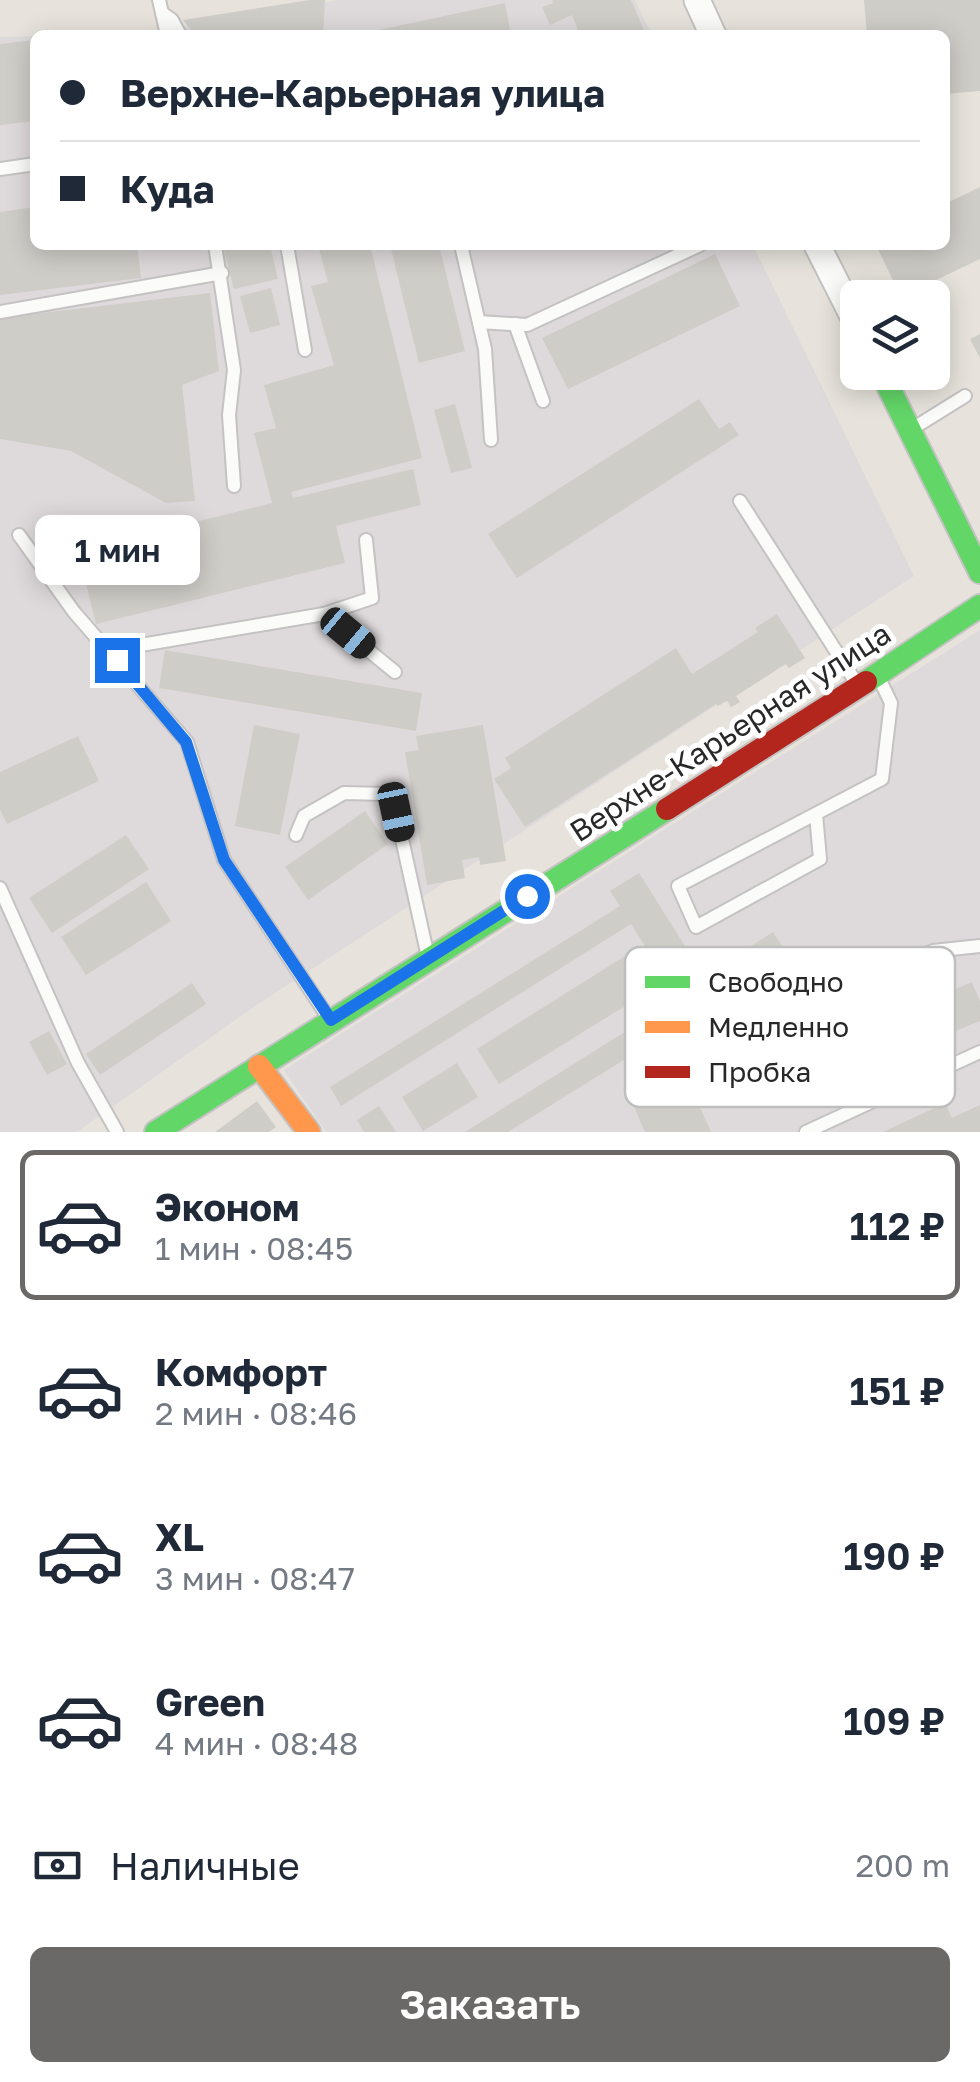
<!DOCTYPE html>
<html lang="ru">
<head>
<meta charset="utf-8">
<style>
	body { margin:0; font-family:"Golos Text",sans-serif; background:#f6f6f7; color:#1f2937; height:100vh; display:flex; flex-direction:column; font-size:38px; white-space:nowrap }
	* { box-sizing:border-box; margin:0 }
	p { font-size:32px; color:#747a83 }
	.icon { flex:none; width:55px; height:55px; fill:none; stroke:currentColor; stroke-width:2; stroke-linecap:round; stroke-linejoin:round }
	.map { position:relative; height:1132px; overflow:hidden }
	.drawer { display:flex; flex-direction:column; background:#fff; flex:1 }
	.drawer>* { flex:none }
	.top-card { position:absolute; left:30px; top:30px; width:920px; height:220px; border-radius:15px; box-shadow:0 5px 25px #0003; display:grid; align-content:center; height:220px; padding:0 30px; background:#fff }
	.tools { position:absolute; left:840px; top:280px; display:grid; gap:20px }
	.tools a { display:grid; place-items:center; width:110px; height:110px; border-radius:15px; background:#fff; box-shadow:0 5px 25px #0003; font-size:50px }
	.end { position:absolute; width:45px; height:45px; margin:-22px; border:12px solid #1a73e8; background:#fff; box-shadow:0 0 0 5px #fff }
	.from { border-radius:50% }
	.bubble { position:absolute; height:70px; border-radius:15px; background:#fff; box-shadow:0 5px 25px #0003; font-size:32px; font-weight:600; line-height:70px; text-align:center }
	.car { position:absolute; width:30px; height:60px; margin:-30px -15px; border-radius:12px; box-shadow:0 0 8px 2px #0007; background:linear-gradient(#222 24%,#8ab4d8 0 40%,#222 0 76%,#8ab4d8 0 86%,#222 0) }
	.top-card b { display:flex; align-items:center; gap:35px; height:95px; font-size:38px }
	.top-card b+b { border-top:2px solid #e0e1e3 }
	.top-card i { width:25px; height:25px; background:#1f2937 }
	ul { padding:18px 0 0; list-style:none }
	li { display:flex; align-items:center; gap:30px; height:150px; margin:0 20px 15px; padding:0 10px; border:5px solid transparent; border-radius:15px }
	li div { flex:1 }
	li b { display:block; font-size:38px }
	li em { font-style:normal; font-weight:600 }
	li.selected { border-color:#6b6967 }
	li>.icon { width:90px; height:90px; stroke-width:1.5 }
	.pay { display:flex; align-items:center; gap:25px; height:110px; padding:0 30px; font-size:38px }
	.pay p { margin-inline-start:auto }
	.action { display:flex; gap:20px; margin-top:auto; padding:20px 30px }
	.action a { flex:1; height:115px; border-radius:15px; background:#6b6967; color:#fff; font-size:40px; font-weight:600; line-height:115px; text-align:center }
	.map>svg:first-child { display:block }
</style>
</head>
<body>
<div class="map">
<svg width="980" height="1132" viewBox="0 0 980 1132">
	<rect width="100%" height="100%" fill="#e7e3dc"/>
	<!-- industrial -->
	<g fill="#dedadc">
		<path d="M339,0h296l17,35h-588l86,-3z"/>
		<path d="M35,36v209h718l161,331 -663,433 -174,123h-77v-1095z"/>
		<path d="M980,630v502h-654l-42,-62z"/>
	</g>
	<!-- building -->
	<g fill="#cfcdc8">
		<path d="M310,0h15l-2,35h-128l-12,-15z"/>
		<path d="M552,0h79l15,35h-66l-8,-20 -22,10 -8,-18 11,-4z"/>
		<path d="M864,0h116v91l-35,3v-59h-78z"/>
		<path d="M505,3l6,32h-146v-2z"/>
		<path d="M35,40v81l-35,4v-81z"/>
		<path d="M980,187v72l-79,38 -25,-52h69v-41z"/>
		<path d="M35,207v38h102l4,33 -141,17v-83z"/>
		<path d="M223,245h47l8,34 -44,10z"/>
		<path d="M318,245h52l52,213 -131,34 2,6 120,-29 8,36 -85,21 9,37 -249,61 -18,-73 194,-48 -18,-70 22,-5 -12,-43 70,-20 -23,-79 17,-4z"/>
		<path d="M390,245h49l26,106 -46,12z"/>
		<path d="M715,254l25,52 -172,83 -26,-51z"/>
		<path d="M271,288l9,37 -30,8 -10,-37z"/>
		<path d="M210,293l9,78 -37,14 13,116 -29,2 -95,-52 -71,-12v-121z"/>
		<path d="M980,334v24l-10,-19z"/>
		<path d="M699,399l20,30 11,-7 9,13 -222,143 -29,-44z"/>
		<path d="M455,404l17,64 -21,5 -17,-63z"/>
		<path d="M777,614l28,44 -16,10 -3,-4 -50,32 4,6 -9,5 -4,-6 -9,5 -2,-2 -191,123 -31,-48 17,-11 -6,-10 171,-110 16,26 66,-42 -3,-4z"/>
		<path d="M165,650l257,43 -6,38 -257,-43z"/>
		<path d="M254,725l46,9 -20,101 -45,-9z"/>
		<path d="M483,725l23,136 -26,4 -1,-8 -17,3 3,18 -38,7 -22,-133 14,-2 -3,-14z"/>
		<path d="M78,736l21,45 -92,43 -7,-14v-38z"/>
		<path d="M365,811l23,33 -80,56 -23,-33z"/>
		<path d="M126,835l23,34 -97,64 -23,-35z"/>
		<path d="M639,873l65,103 69,-44 18,28 -98,61 -62,-97 -290,182 -11,-19 290,-181 -10,-15z"/>
		<path d="M146,882l25,39 -85,54 -25,-38z"/>
		<path d="M641,946l23,36 -165,102 -22,-35z"/>
		<path d="M972,982l8,20v19l-79,32 -15,-35z"/>
		<path d="M192,983l14,21 -106,71 -14,-21z"/>
		<path d="M676,1000l12,20 -180,112h-43z"/>
		<path d="M49,1031l18,33 -20,11 -18,-33z"/>
		<path d="M679,1060l32,72h-66l-21,-48z"/>
		<path d="M457,1063l21,34 -55,34 -21,-34z"/>
		<path d="M257,1101l19,26 -7,5h-54z"/>
		<path d="M945,1103l7,15 28,-13v27h-97z"/>
		<path d="M379,1106l17,26h-32l-7,-12z"/>
	</g>
	<g fill="none" stroke-linecap="round" stroke-linejoin="round">
		<!-- lane casing -->
		<g stroke="#c4c2c2" stroke-width="16">
			<g id="lane">
				<path d="M159,0l8,35"/>
				<path d="M162,13l10,7 8,15"/>
				<path d="M0,169l35,-5"/>
				<path d="M215,245l19,125 -5,45 5,71"/>
				<path d="M287,245l18,105"/>
				<path d="M461,245l24,104 6,91"/>
				<path d="M0,312l222,-39"/>
				<path d="M479,322l48,3 173,-80"/>
				<path d="M515,324l28,77"/>
				<path d="M912,429l53,-33"/>
				<path d="M740,501l117,183"/>
				<path d="M19,535l55,77 113,130 37,118 106,160"/>
				<path d="M324,614l48,-16 -6,-58"/>
				<path d="M117,660l12,-13 195,-33 71,58"/>
				<path d="M816,814l4,45 -124,68 -18,-41 204,-107 9,-76 -12,-25"/>
				<path d="M296,835l8,-19 40,-23 41,1 11,18 32,145"/>
				<path d="M0,888l78,175 39,69"/>
				<path d="M832,999l101,-48 47,-5"/>
				<path d="M806,1132l174,-80"/>
			</g>
		</g>
		<!-- street casing -->
		<g stroke="#c4c2c2" stroke-width="29">
			<g id="street">
				<path d="M697,0l16,35"/>
				<path d="M817,245l41,81"/>
			</g>
		</g>
		<!-- fast casing -->
		<g stroke="#c4c2c2" stroke-width="26">
			<g id="fast">
				<path d="M881,372l99,200"/>
				<path d="M866,682l114,-76"/>
				<path d="M156,1132l511,-323"/>
			</g>
		</g>
		<!-- slow casing -->
		<g stroke="#c4c2c2" stroke-width="26">
			<path id="slow" d="M259,1066l50,66"/>
		</g>
		<!-- jam casing -->
		<g stroke="#c4c2c2" stroke-width="26">
			<path id="jam" d="M667,809l199,-127"/>
		</g>
		<!-- lane -->
		<use href="#lane" stroke="#fbfbfa" stroke-width="12"/>
		<!-- street -->
		<use href="#street" stroke="#fbfbfa" stroke-width="25"/>
		<!-- fast -->
		<use href="#fast" stroke="#63d668" stroke-width="22"/>
		<!-- slow -->
		<use href="#slow" stroke="#ff974d" stroke-width="22"/>
		<!-- jam -->
		<use href="#jam" stroke="#b3261e" stroke-width="22"/>
	</g>
	<g fill="none" stroke-linecap="round" stroke-linejoin="round">
		<!-- route -->
		<path stroke="#1a73e8" stroke-width="12" d="M117,660l69,82 38,118 107,160 196,-124"/>
	</g>
	<g text-anchor="middle" dominant-baseline="central" stroke-width="10" stroke-linejoin="round" paint-order="stroke">
		<!-- street labels -->
		<g font-size="30" fill="#282828" stroke="#fff">
			<text transform="translate(730 732) rotate(-33)">Верхне-Карьерная улица</text>
		</g>
	</g>
	<!-- legend -->
	<rect x="625" y="947" width="330" height="160" rx="15" fill="#fff" stroke="#bebebe" stroke-width="2.5"/>
	<rect x="645" y="976" width="45" height="12" fill="#63d668"/>
	<rect x="645" y="1021" width="45" height="12" fill="#ff974d"/>
	<rect x="645" y="1066" width="45" height="12" fill="#b3261e"/>
	<g font-size="28" fill="#282828">
		<text x="708" y="992">Свободно</text>
		<text x="708" y="1037">Медленно</text>
		<text x="708" y="1082">Пробка</text>
	</g>
</svg>
<div class="tools">
<a><svg class="icon" aria-label="layers" viewBox="0 0 24 24"><path d="M12 4l9 5-9 5-9-5zM3 14l9 5 9-5"/></svg></a>
</div>
<i class="end from" style="left:527px;top:896px"></i>
<i class="end" style="left:117px;top:660px"></i>
<div class="bubble" style="left:35px;top:515px;width:165px">1 мин</div>
<i class="car" style="left:348px;top:633px;rotate:130deg"></i>
<i class="car" style="left:396px;top:812px;rotate:168deg"></i>
<div class="top-card">
<b><i class="from"></i>Верхне-Карьерная улица</b>
<b><i></i>Куда</b>
</div>
</div>
<section class="drawer">
<ul>
<li class="selected"><svg class="icon" aria-label="car" viewBox="0 0 24 24"><path d="M5 17H2v-5l4-1 3-4h7l3 4 3 1v5h-3M9 17h6M6 11h13"/><circle cx="7" cy="17" r="2"/><circle cx="17" cy="17" r="2"/></svg><div><b>Эконом</b><p>1 мин · 08:45</p></div><em>112 ₽</em></li>
<li><svg class="icon" aria-label="car" viewBox="0 0 24 24"><path d="M5 17H2v-5l4-1 3-4h7l3 4 3 1v5h-3M9 17h6M6 11h13"/><circle cx="7" cy="17" r="2"/><circle cx="17" cy="17" r="2"/></svg><div><b>Комфорт</b><p>2 мин · 08:46</p></div><em>151 ₽</em></li>
<li><svg class="icon" aria-label="car" viewBox="0 0 24 24"><path d="M5 17H2v-5l4-1 3-4h7l3 4 3 1v5h-3M9 17h6M6 11h13"/><circle cx="7" cy="17" r="2"/><circle cx="17" cy="17" r="2"/></svg><div><b>XL</b><p>3 мин · 08:47</p></div><em>190 ₽</em></li>
<li><svg class="icon" aria-label="car" viewBox="0 0 24 24"><path d="M5 17H2v-5l4-1 3-4h7l3 4 3 1v5h-3M9 17h6M6 11h13"/><circle cx="7" cy="17" r="2"/><circle cx="17" cy="17" r="2"/></svg><div><b>Green</b><p>4 мин · 08:48</p></div><em>109 ₽</em></li>
</ul>
<div class="pay"><svg class="icon" aria-label="cash" viewBox="0 0 24 24"><path d="M3 7h18v10H3z"/><circle cx="12" cy="12" r="2"/></svg>Наличные<p>200 m</p></div>
<div class="action"><a>Заказать</a></div>
</section>
</body>
</html>
